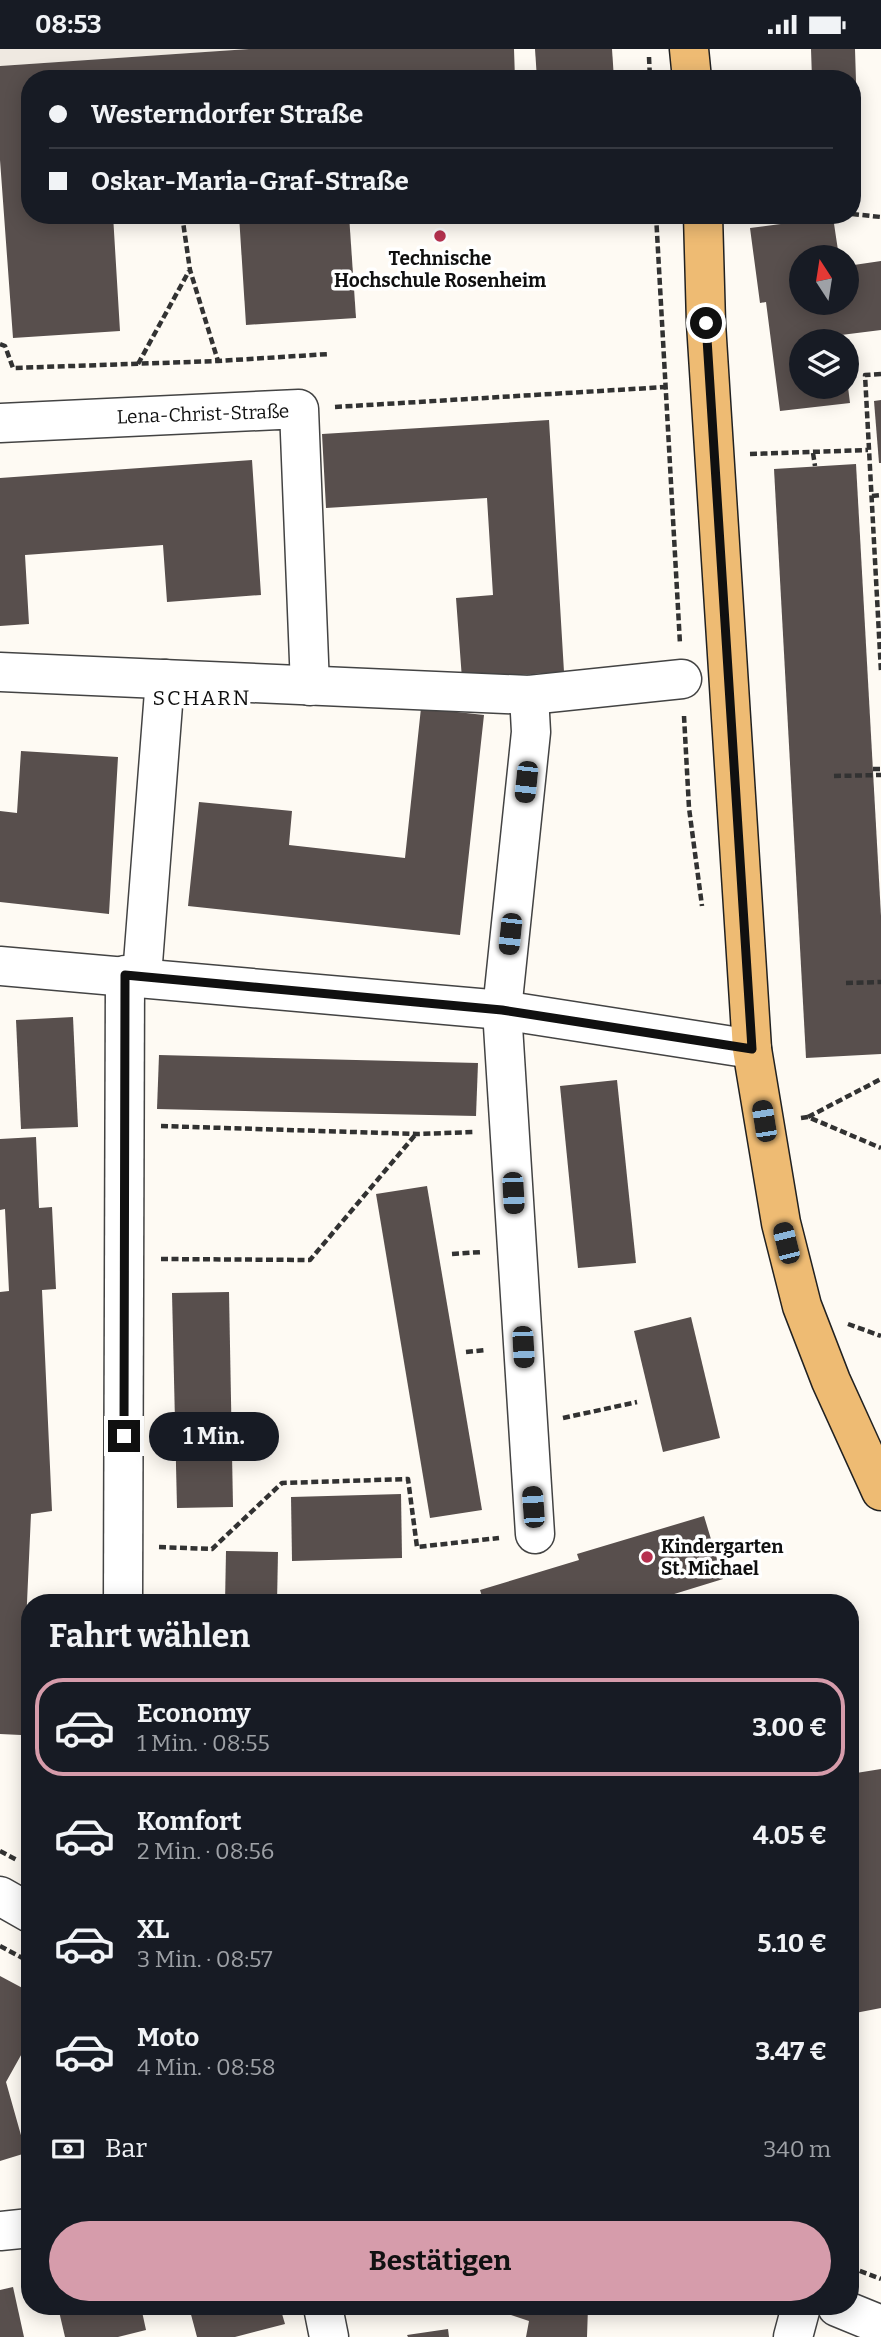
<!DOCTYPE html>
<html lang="de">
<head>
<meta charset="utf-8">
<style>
	body { margin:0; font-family:Bitter,serif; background:#20242c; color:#f1f3f6; height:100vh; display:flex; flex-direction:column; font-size:26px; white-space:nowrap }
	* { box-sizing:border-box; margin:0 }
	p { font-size:23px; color:#9ea1a6 }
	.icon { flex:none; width:38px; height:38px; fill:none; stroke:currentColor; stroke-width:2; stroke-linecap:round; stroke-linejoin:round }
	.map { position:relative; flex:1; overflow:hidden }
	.details { position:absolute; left:21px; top:1545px; width:838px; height:721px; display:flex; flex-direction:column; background:#171b24; border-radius:28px; box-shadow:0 4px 18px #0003 }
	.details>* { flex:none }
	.guide { position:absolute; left:21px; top:21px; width:840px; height:154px; border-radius:28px; box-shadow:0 4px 18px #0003; display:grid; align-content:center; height:154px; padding:0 28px; background:#171b24 }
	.needle { width:46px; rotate:348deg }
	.controls { position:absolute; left:789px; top:196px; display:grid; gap:14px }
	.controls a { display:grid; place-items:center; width:70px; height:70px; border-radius:50%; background:#171b24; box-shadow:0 4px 18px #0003; font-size:35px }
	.end { position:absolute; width:32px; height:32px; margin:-16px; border:9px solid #101010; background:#fff; box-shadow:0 0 0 4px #fff }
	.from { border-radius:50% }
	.bubble { position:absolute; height:49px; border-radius:24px; background:#171b24; box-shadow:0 4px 18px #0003; font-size:23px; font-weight:700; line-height:49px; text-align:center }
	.car { position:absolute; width:21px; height:42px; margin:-21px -10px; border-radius:9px; box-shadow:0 0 5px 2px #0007; background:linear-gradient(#222 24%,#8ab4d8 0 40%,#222 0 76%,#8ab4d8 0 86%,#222 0) }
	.guide b { display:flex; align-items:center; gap:24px; height:66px; font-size:26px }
	.guide b+b { border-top:2px solid #363941 }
	.guide i { width:18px; height:18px; background:#f1f3f6 }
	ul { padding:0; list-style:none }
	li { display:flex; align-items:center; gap:21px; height:98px; margin:0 14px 10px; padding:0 14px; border:4px solid transparent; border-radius:28px }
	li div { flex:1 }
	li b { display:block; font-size:26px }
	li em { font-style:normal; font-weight:700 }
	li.selected { border-color:#d69cab }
	li>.icon { width:63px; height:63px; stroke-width:1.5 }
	h2 { padding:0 28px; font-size:32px; line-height:84px }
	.pay { display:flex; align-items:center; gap:18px; height:77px; padding:0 28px; font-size:26px }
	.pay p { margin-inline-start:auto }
	.button { display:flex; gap:14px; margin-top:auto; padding:14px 28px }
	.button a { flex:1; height:80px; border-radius:42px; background:#d69cab; color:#111; font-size:28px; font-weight:700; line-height:80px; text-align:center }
	.status { display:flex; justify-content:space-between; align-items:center; height:49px; padding:0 35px; background:#171b24; direction:ltr }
	.status svg { height:19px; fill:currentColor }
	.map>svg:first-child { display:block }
</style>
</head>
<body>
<div class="status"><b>08:53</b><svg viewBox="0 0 49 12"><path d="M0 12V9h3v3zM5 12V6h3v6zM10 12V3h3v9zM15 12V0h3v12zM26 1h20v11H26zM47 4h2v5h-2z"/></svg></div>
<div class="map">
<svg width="881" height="2288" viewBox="0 0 881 2288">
	<rect width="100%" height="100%" fill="#fefaf3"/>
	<!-- plaza -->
	<path fill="#efe9e1" d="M0,0h249l-249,17z"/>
	<!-- building -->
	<g fill="#584f4d">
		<path d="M249,0h265l1,30h-485v136h83l7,116 -107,7 -13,-178v-94z"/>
		<path d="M535,0h77l2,30h-77z"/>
		<path d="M811,0h44l3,97h-6v-67h-40z"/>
		<path d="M239,166h110l7,103 -110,7z"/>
		<path d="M833,168l6,40h-37v46h45v-37l34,-5v69l-40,5 1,6h-40v46h46l2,16 -70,8 -14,-109 -6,1 -10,-75z"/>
		<path d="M881,351v63h-2l-5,-62z"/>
		<path d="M549,371l15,252 -102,7 -6,-81 37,-3 -6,-97 -161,10 -4,-74z"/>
		<path d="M252,411l9,135 -94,7 -4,-57 -138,10 4,69 -29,2v-148z"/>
		<path d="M856,415l25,452v138l-75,4 -32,-589z"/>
		<path d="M421,659l63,7 -24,220 -272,-29 11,-104 93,9 -3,34 116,13z"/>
		<path d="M21,702l97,6 -9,157 -109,-12v-91l17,2z"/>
		<path d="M73,968l5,110 -57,2 -5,-109z"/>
		<path d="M159,1006l319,8 -2,53 -319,-7z"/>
		<path d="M617,1031l19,183 -58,5 -18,-182z"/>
		<path d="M36,1088l3,71 13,-1 4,82 -14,1 10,221 -21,3 -10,221 -21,-1v-442l9,-1 -4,-82 -5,1v-71z"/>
		<path d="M427,1137l55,324 -52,8 -54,-324z"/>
		<path d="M229,1243l4,215 -56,1 -5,-215z"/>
		<path d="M691,1268l29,121 -57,14 -29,-121z"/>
		<path d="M401,1445l1,64 -110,3 -1,-64z"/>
		<path d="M704,1467l19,63 -78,24h-161l-4,-13 99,-30 -2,-6z"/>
		<path d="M226,1502l52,1 -1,51h-52z"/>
		<path d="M881,1720v239l-31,6v-240z"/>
		<path d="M0,1927l30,16v47l-24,43 20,71 -26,8z"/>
		<path d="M13,2238l11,50h-24v-47z"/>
		<path d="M58,2258h83l5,23 -28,7h-53z"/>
		<path d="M189,2258h91l5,17 -50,13h-38z"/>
		<path d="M504,2258h84l-1,30h-61l3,-16 -27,-9z"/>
		<path d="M448,2280l1,8h-41l-1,-2z"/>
	</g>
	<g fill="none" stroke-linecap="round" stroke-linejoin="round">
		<!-- minor casing -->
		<g stroke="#434343" stroke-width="41">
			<g id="minor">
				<path d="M0,374l299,-14 11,277"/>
				<path d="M0,623l529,23 153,-16"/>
				<path d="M529,646l2,37 -29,278 33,524"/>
				<path d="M0,917l502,44 250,39"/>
				<path d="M142,927l23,-297"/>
				<path d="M123,1554l2,-628"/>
				<path d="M0,1847l30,17"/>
				<path d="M0,2182l30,-3"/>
				<path d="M323,2258l6,30"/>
				<path d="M837,2258l44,18"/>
				<path d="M793,2288l8,-30"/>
			</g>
		</g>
		<!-- major casing -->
		<g stroke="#212121" stroke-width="41">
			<g id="major">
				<path d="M689,0l3,30"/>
				<path d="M703,166l3,108 46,726 29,174 21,83 29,75 50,110"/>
			</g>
		</g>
		<!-- path -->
		<g stroke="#323232" stroke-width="4.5" stroke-dasharray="7 3.5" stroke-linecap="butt">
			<path d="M649,8l1,22"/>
			<path d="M852,165l29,3"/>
			<path d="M182,166l8,55 28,91"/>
			<path d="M656,166l24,429"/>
			<path d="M0,295l5,2 8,22 205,-7 111,-7"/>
			<path d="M138,315l51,-93"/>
			<path d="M881,325l-16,1 16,297"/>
			<path d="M335,358l331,-20"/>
			<path d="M813,404l2,13"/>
			<path d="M750,405l118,-4"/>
			<path d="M872,447l9,-1"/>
			<path d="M684,667l5,92 13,98"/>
			<path d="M873,720h8"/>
			<path d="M834,727l47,-1"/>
			<path d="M846,934l35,-1"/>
			<path d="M808,1068l73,-38"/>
			<path d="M801,1069l7,-1 73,31"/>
			<path d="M161,1077l256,8 58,-2"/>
			<path d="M452,1205l30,-2"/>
			<path d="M161,1210l149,1 106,-126"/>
			<path d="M848,1275l33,12"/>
			<path d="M466,1303l20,-2"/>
			<path d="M563,1369l74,-16"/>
			<path d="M159,1498l53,2 70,-66 126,-4 9,68 82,-9"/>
			<path d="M0,1802l17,9"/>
			<path d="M0,1897l30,16"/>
			<path d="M850,2218l31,12"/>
			<path d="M731,2258l17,5"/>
		</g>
		<!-- minor -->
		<use href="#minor" stroke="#fff" stroke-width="38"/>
		<!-- major -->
		<use href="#major" stroke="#eebb73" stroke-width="38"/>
	</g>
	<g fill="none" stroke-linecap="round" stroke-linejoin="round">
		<!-- route -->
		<path stroke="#101010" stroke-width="9" d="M124,1387l1,-461 377,35 250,39 -46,-726"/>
	</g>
	<!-- markers -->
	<g fill="#b6314f" stroke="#fff" stroke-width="2.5">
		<circle cx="440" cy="187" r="7"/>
		<circle cx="647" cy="1508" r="7"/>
	</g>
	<g text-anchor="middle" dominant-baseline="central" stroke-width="7" stroke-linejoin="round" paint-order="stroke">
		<!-- poi labels -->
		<g font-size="19" font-weight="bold" fill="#101010" stroke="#fff">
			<text x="440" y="209">Technische<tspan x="440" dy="22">Hochschule Rosenheim</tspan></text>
			<text x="661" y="1497" text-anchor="start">Kindergarten<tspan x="661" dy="22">St. Michael</tspan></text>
		</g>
		<!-- street labels -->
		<g font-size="19" fill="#101010" stroke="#fff">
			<text transform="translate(203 365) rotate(-2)">Lena-Christ-Straße</text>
		</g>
		<!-- neighbourhood labels -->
		<g font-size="21" letter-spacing="2" fill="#101010" stroke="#fff">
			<text x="202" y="649">SCHARN</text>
		</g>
	</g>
</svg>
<div class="controls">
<a><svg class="needle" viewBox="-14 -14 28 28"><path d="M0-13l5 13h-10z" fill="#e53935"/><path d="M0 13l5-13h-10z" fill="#9ea1a6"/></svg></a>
<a><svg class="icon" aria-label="layers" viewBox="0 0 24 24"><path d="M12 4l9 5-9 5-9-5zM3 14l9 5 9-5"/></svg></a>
</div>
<i class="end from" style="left:706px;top:274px"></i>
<i class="end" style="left:124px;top:1387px"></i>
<div class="bubble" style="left:149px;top:1363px;width:130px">1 Min.</div>
<i class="car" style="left:526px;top:733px;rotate:186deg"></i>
<i class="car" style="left:510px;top:885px;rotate:186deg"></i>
<i class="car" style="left:764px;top:1072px;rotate:351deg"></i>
<i class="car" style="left:513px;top:1144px;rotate:177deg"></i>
<i class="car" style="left:786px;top:1194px;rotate:346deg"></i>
<i class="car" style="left:523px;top:1298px;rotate:177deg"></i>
<i class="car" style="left:533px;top:1458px;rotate:356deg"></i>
<div class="guide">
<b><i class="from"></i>Westerndorfer Straße</b>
<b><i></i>Oskar-Maria-Graf-Straße</b>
</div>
<section class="details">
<h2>Fahrt wählen</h2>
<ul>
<li class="selected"><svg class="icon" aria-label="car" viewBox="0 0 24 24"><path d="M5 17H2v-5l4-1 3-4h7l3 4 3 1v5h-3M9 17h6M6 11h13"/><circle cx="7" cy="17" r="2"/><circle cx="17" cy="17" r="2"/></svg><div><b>Economy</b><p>1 Min. · 08:55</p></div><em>3.00 €</em></li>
<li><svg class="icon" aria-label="car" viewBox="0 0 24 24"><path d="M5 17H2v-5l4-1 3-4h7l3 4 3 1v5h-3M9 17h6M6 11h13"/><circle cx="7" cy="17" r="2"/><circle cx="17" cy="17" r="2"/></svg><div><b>Komfort</b><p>2 Min. · 08:56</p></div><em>4.05 €</em></li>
<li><svg class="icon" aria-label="car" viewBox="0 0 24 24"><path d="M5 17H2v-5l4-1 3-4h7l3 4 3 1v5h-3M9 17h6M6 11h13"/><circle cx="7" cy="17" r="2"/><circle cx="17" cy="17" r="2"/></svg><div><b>XL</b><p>3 Min. · 08:57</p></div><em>5.10 €</em></li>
<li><svg class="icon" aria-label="car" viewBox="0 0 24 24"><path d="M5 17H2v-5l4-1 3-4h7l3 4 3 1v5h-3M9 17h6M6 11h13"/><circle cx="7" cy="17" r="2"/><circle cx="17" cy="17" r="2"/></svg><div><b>Moto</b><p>4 Min. · 08:58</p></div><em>3.47 €</em></li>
</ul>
<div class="pay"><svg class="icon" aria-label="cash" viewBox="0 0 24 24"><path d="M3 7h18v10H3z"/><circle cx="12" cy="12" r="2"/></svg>Bar<p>340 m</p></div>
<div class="button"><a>Bestätigen</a></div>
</section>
</div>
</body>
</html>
